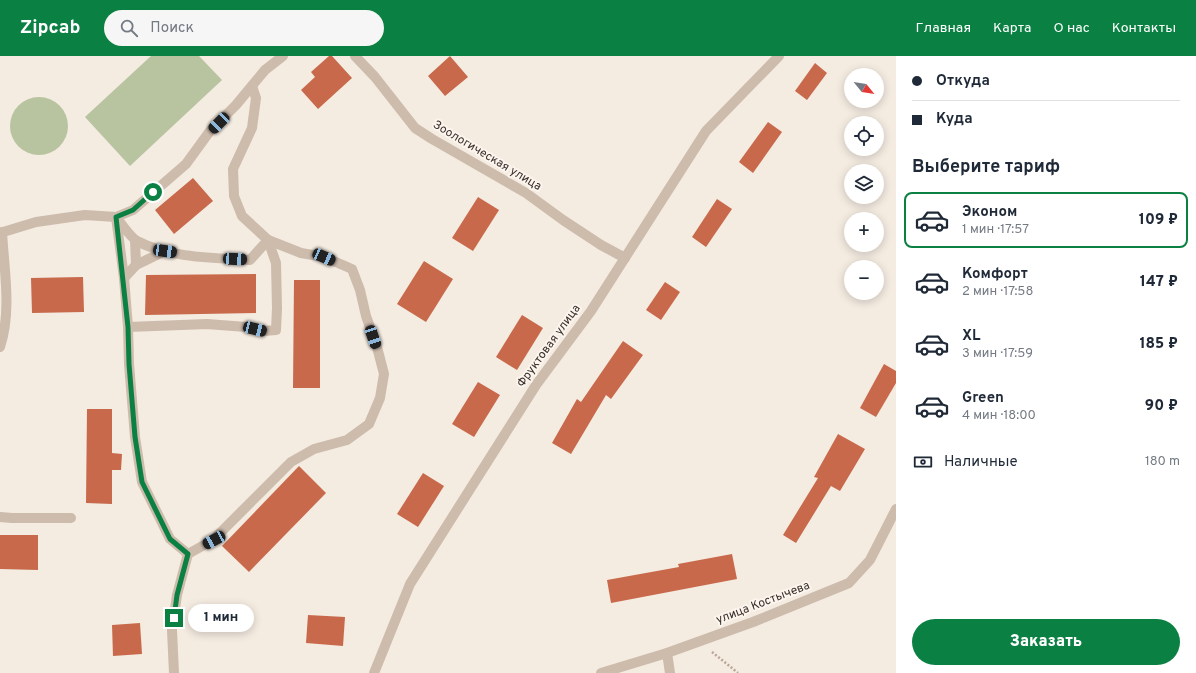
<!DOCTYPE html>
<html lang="ru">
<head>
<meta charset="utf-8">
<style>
	body { margin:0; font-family:Overpass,sans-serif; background:#f6f6f7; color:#1f2937; height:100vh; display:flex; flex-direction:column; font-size:15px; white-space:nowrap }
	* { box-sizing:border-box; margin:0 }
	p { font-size:13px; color:#747a83 }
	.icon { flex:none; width:22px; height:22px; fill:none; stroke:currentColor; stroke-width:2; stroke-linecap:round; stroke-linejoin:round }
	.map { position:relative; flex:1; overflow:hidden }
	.side { display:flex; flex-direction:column; background:#fff; width:300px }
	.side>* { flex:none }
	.top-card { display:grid; align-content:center; height:88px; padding:0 16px; background:#fff }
	.needle { width:26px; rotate:120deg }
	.controls { position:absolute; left:844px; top:12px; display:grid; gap:8px }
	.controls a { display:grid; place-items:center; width:40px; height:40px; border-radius:50%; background:#fff; box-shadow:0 2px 10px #0003; font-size:20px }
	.end { position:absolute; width:18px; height:18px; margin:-9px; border:5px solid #0b8043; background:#fff; box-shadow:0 0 0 2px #fff }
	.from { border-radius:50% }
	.bubble { position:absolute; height:28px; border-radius:14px; background:#fff; box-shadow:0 2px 10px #0003; font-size:13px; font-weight:800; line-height:28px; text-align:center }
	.car { position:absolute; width:12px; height:24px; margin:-12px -6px; border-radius:5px; box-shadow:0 0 3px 1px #0007; background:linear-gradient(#222 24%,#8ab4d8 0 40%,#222 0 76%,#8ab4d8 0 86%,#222 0) }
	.top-card b { display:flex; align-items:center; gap:14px; height:38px; font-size:15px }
	.top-card b+b { border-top:1px solid #e0e1e3 }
	.top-card i { width:10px; height:10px; background:#1f2937 }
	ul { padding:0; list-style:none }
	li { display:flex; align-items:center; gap:12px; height:56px; margin:0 8px 6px; padding:0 8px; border:2px solid transparent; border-radius:8px }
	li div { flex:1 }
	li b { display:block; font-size:15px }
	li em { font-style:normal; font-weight:800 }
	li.active { border-color:#0b8043 }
	li>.icon { width:36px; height:36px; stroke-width:1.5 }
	h2 { padding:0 16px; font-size:18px; line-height:48px }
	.pay { display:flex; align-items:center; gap:10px; height:44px; padding:0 16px; font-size:15px }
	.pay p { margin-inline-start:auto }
	.button { display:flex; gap:8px; margin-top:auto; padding:8px 16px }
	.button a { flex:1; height:46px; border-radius:24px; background:#0b8043; color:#fff; font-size:16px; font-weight:800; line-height:46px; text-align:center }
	header { display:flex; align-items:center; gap:24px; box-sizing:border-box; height:56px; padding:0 20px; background:#0b8043; color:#fff }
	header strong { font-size:19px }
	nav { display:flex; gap:22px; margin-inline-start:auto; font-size:14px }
	.search { width:280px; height:36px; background:#f6f6f7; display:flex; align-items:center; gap:10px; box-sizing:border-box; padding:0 14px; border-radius:22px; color:#747a83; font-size:15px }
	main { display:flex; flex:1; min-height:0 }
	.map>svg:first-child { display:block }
</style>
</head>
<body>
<header>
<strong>Zipcab</strong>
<div class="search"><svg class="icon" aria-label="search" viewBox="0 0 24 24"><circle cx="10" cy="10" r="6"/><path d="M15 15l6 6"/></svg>Поиск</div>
<nav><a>Главная</a><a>Карта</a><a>О нас</a><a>Контакты</a></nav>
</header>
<main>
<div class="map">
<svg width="896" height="617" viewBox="0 0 896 617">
	<rect width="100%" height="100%" fill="#f4ebe1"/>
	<!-- green -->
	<g fill="#b8c4a0">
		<path d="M151,0h48l23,24 -92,86 -45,-49z"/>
		<circle cx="39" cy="70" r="29"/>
	</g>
	<!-- building -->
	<g fill="#c8694b">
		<path d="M329,0h3l20,22 -34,31 -17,-19 14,-13 -4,-5z"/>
		<path d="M450,0l18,21 -23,19 -17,-20z"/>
		<path d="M815,7l12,10 -20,27 -12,-9z"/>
		<path d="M768,66l14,10 -29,41 -14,-11z"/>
		<path d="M193,122l20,23 -39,33 -19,-24z"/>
		<path d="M478,141l21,13 -26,41 -21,-13z"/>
		<path d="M717,143l15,10 -26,38 -14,-10z"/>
		<path d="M424,205l29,18 -27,43 -29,-18z"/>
		<path d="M256,218v39l-111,2 1,-40z"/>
		<path d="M83,221l1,35 -52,1 -1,-35z"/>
		<path d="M294,224h26v108h-27z"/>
		<path d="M665,226l15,10 -19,28 -15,-10z"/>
		<path d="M522,259l21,13 -26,42 -21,-13z"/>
		<path d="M623,285l20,14 -32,44 -5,-4 -35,59 -19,-11 25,-44 4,3z"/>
		<path d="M884,308l12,7v12l-20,34 -16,-9z"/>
		<path d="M478,326l22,13 -26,42 -22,-13z"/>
		<path d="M87,353h25v44l10,1 -1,16h-9v34l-26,-1z"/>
		<path d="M838,378l27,15 -25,42 -9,-5 -35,57 -13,-8 35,-57 -4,-1z"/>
		<path d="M299,410l27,27 -77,79 -27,-26z"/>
		<path d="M423,417l21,13 -26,41 -21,-13z"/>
		<path d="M0,479h38v35l-38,-1z"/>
		<path d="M732,498l5,25 -126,24 -4,-23 72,-13 -1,-3z"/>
		<path d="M308,559l37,2 -2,29 -37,-3z"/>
		<path d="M140,567l2,31 -29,2 -1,-31z"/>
	</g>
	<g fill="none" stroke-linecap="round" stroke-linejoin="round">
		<!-- path -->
		<path stroke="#b9a596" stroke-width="2.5" stroke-dasharray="2 2" stroke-linecap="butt" d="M712,596l26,21"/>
		<!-- street -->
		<g stroke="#cdbbac" stroke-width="10">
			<path d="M355,0l20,21 40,51 17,11 94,54 37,27 38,25 24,13"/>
			<path d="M116,161c5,6 14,20 21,24 32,17 77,17 113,19l18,-20 33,13 23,4 28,12 8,21 6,26 11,31 7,27 -4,24 -11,26 -22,16 -33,9 -23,13 -78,78 -25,14 -11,41 -5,35 2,43"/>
			<path d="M116,161l8,61"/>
			<path d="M0,177l36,-11 49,-7 31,2 17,-7 53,-46 24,-33 26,-26 29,-35 18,-14"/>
			<path d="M135,184l1,25"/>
			<path d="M165,195l-29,14 -12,13 4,49 1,37 6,73 7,45 28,57 18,15"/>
			<path d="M128,271l79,-3 39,3 18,4 12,-1 1,-22 -1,-45 -8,-23 -26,-24 -8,-20 -1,-27 19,-41 4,-30 -4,-12"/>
			<path d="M0,291c12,-36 4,-78 2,-115"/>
			<path d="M0,461l12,1h59"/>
			<path d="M667,597l3,20"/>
			<path d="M374,617l36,-89 126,-199 55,-74 115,-180 73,-75"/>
			<path d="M601,617l66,-20 86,-31 96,-39 21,-23 26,-51"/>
		</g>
	</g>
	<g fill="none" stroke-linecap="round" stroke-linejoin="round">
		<!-- route -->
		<path stroke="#0b8043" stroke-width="5" d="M153,136l-20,18 -17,7 12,110 1,37 6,73 7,45 28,57 18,15 -11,41 -3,23"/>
	</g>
	<g text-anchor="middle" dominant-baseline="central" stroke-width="4" stroke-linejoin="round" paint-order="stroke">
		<!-- street labels -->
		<g font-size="12" fill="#3b302b" stroke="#fbf5ee">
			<text transform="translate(487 100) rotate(31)">Зоологическая улица</text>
			<text transform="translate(549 290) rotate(-54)">Фруктовая улица</text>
			<text transform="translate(763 547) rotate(-21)">улица Костычева</text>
		</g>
	</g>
</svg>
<div class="controls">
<a><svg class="needle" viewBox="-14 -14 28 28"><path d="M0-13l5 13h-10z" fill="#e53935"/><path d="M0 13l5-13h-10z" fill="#747a83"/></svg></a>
<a><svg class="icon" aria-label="locate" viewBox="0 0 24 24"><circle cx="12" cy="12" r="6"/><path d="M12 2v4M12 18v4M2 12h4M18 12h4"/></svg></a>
<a><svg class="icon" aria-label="layers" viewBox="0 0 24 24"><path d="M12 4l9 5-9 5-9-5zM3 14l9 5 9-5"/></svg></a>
<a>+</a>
<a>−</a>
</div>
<i class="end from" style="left:153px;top:136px"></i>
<i class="end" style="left:174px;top:562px"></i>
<div class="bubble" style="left:188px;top:548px;width:66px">1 мин</div>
<i class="car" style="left:219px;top:67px;rotate:225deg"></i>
<i class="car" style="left:165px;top:195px;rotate:98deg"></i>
<i class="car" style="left:324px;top:201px;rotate:114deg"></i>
<i class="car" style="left:235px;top:203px;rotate:93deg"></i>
<i class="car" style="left:255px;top:273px;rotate:104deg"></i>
<i class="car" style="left:373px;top:281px;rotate:161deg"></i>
<i class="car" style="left:214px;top:484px;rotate:242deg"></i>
</div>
<section class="side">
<div class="top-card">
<b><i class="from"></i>Откуда</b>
<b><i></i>Куда</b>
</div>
<h2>Выберите тариф</h2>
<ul>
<li class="active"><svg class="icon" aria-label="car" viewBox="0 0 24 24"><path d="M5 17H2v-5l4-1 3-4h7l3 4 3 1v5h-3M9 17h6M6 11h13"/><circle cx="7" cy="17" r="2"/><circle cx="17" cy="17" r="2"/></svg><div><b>Эконом</b><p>1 мин · 17:57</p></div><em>109 ₽</em></li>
<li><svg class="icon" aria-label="car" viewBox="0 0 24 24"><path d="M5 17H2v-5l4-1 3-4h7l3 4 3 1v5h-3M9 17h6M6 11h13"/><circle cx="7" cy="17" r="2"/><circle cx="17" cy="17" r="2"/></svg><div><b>Комфорт</b><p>2 мин · 17:58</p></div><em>147 ₽</em></li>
<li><svg class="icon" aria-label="car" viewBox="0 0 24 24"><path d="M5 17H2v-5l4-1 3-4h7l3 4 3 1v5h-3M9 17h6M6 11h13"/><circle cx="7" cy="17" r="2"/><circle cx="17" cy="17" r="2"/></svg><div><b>XL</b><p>3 мин · 17:59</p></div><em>185 ₽</em></li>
<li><svg class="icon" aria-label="car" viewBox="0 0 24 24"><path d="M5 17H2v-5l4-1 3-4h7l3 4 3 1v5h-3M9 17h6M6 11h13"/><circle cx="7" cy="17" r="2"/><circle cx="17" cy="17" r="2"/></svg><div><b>Green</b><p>4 мин · 18:00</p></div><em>90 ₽</em></li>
</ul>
<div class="pay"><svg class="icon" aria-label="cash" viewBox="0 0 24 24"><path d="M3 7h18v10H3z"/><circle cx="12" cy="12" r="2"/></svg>Наличные<p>180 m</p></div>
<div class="button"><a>Заказать</a></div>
</section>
</main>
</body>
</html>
